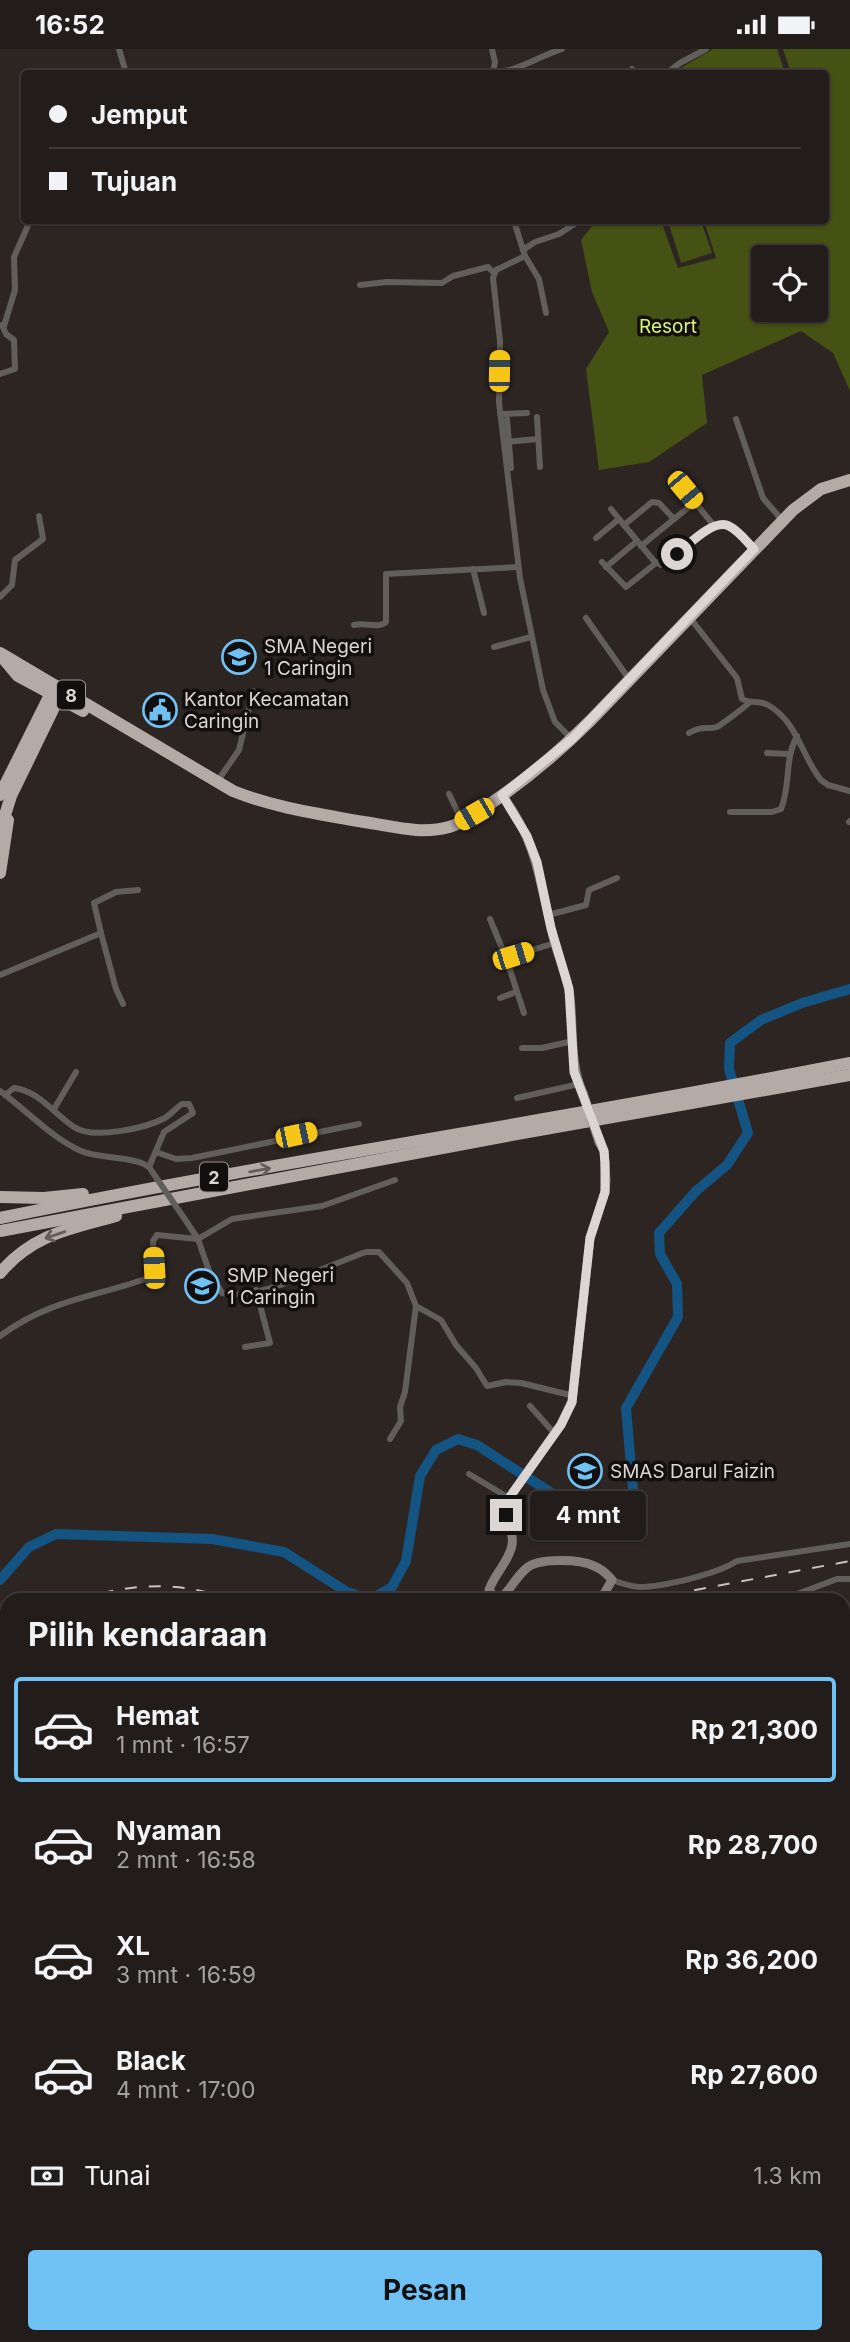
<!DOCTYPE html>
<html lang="id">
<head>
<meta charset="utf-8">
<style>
	body { margin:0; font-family:Inter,sans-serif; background:#2a2523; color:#f1f3f6; height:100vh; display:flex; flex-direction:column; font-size:26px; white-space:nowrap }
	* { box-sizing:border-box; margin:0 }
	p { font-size:23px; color:#a2a1a2 }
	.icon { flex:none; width:38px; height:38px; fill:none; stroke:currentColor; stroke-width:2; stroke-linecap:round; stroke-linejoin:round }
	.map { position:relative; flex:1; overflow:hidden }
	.drawer { position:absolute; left:0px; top:1544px; width:850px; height:751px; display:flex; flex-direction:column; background:#221c1a; border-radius:21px 21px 0 0; box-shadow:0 2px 5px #0004,0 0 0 2px #3f3a39 }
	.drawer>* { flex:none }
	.top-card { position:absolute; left:21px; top:21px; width:808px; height:154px; border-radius:7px; box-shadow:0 2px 5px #0004,0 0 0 2px #3f3a39; display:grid; align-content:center; height:154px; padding:0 28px; background:#221c1a }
	.buttons { position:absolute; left:751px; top:196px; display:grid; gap:14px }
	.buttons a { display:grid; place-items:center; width:77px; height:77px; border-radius:7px; background:#221c1a; box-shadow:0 2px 5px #0004,0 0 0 2px #3f3a39; font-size:35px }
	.end { position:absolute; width:32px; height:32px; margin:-16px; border:9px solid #dbd6d4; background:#111; box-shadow:0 0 0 4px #111 }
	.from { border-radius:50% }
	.bubble { position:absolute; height:49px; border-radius:7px; background:#221c1a; box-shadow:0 2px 5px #0004,0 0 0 2px #3f3a39; font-size:23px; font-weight:700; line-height:49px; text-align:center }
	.car { position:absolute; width:21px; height:42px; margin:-21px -10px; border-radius:9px; box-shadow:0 0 5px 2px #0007; background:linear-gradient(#f5c518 24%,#345 0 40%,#f5c518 0 76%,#345 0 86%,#f5c518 0) }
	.top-card b { display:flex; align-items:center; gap:24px; height:66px; font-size:26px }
	.top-card b+b { border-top:2px solid #3f3a39 }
	.top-card i { width:18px; height:18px; background:#f1f3f6 }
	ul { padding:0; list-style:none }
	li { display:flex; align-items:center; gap:21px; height:105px; margin:0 14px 10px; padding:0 14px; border:4px solid transparent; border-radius:7px }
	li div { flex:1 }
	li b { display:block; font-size:26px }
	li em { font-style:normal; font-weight:700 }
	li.active { border-color:#70c1f4 }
	li>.icon { width:63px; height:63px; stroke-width:1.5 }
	h2 { padding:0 28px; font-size:32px; line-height:84px }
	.pay { display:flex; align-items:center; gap:18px; height:77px; padding:0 28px; font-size:26px }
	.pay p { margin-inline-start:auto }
	.primary-button { display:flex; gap:14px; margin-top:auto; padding:14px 28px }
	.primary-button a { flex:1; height:80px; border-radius:7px; background:#70c1f4; color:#111; font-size:28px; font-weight:700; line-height:80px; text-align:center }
	.status { display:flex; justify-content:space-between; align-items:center; height:49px; padding:0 35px; background:#221c1a; direction:ltr }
	.status svg { height:19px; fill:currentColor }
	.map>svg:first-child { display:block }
</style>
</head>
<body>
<div class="status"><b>16:52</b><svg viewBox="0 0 49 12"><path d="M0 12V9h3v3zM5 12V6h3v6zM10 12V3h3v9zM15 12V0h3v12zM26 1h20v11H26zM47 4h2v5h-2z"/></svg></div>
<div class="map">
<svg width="850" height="2293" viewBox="0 0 850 2293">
	<rect width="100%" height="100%" fill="#2d2522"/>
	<!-- green -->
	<g fill="#465114" fill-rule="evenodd">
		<path d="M713,0h64l8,24h-104v-5z"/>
		<path d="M783,0h67v342l-17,-38 -32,-22 -99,44 5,48 -58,39 -50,8 -13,-101 23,-37 -17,-40 -11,-52 15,-19h65l17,47 38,-10 -12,-37h122v-148h-35zM763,208h53v53h-53z"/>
		<path d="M668,172h33l11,32 -31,10z"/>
	</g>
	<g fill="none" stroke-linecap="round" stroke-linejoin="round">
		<!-- stream -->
		<g stroke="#145483" stroke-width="2">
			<path d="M0,1980l7,4"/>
			<path d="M844,2031l6,5"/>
		</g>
		<!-- river -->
		<g stroke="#145483" stroke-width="10">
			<path d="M0,1531l29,-33 27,-13 156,5 72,13 63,40 21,7"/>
			<path d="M371,1550l21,-12 14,-26 14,-85 16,-26 22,-11 19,6 87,56 55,18 15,-18 -8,-93 52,-91 -1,-33 -17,-30 -1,-21 37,-42 31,-26 21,-32 -19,-64 1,-26 31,-23 41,-17 48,-14"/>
		</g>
		<!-- street -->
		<g stroke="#625e5c" stroke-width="6">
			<path d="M119,0l7,24"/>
			<path d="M492,0l3,13 -2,10"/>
			<path d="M632,20l5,4"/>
			<path d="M494,22c18,4 49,-17 68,-22"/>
			<path d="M667,24l13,-10 26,-14"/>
			<path d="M514,172l11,35 -29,14 -3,8 7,63 -1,61 21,176 23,112 12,32 16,16"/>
			<path d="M29,173l58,-1"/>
			<path d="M523,201l12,-8 24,-8 20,-13"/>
			<path d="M525,207l14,23 7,34"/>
			<path d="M360,236l27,-3 55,1 11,-7 35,-9 6,6"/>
			<path d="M4,277l11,-36 -1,-33 16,-36"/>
			<path d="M0,325l15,-5 -1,-29 -8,-6 -4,-9"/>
			<path d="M500,365l27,-1"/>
			<path d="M537,368l3,50"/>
			<path d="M507,370l4,49"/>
			<path d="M736,370l27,79 19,22"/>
			<path d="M505,393l33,-3"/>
			<path d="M685,441l30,37"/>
			<path d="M611,460l8,10"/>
			<path d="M624,476l28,-23 7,1 15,16"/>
			<path d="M596,489l23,-19 35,42 7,4c17,-7 49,-50 69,-38 9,5 17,15 24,22"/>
			<path d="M641,497l54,-44"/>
			<path d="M602,513l24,25 30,-24"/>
			<path d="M606,518l31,-26"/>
			<path d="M473,520l11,44"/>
			<path d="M0,548l12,-12 3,-25 28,-21 -4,-23"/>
			<path d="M586,569l43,61"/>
			<path d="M690,569l47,60 5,21c9,5 17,1 26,6 29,16 34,52 53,75l7,5 22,6"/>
			<path d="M354,576c11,-3 24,4 32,-3v-48l132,-7"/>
			<path d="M494,598l37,-10"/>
			<path d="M689,684c14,-8 18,-3 28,-6 4,-2 29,-21 32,-24"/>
			<path d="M767,704l21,1"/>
			<path d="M217,733l22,-32 14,-59"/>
			<path d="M449,745l13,27"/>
			<path d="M730,763h42l9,-3c10,-24 3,-49 16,-73"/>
			<path d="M849,773l1,-1"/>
			<path d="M548,866l38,-10 3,-15 28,-12"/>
			<path d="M490,870l16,39 49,-15"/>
			<path d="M101,884l-7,-30 22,-11 22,-2"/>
			<path d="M506,909l18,55"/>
			<path d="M0,926l101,-42 15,56 7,15"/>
			<path d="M500,949l16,-6"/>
			<path d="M522,999h20l31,-7"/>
			<path d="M0,1042c25,18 53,48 81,60 18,8 56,5 69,17"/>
			<path d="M5,1046l9,-7c25,3 40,26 60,39 19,13 72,1 91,-9 6,-4 11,-10 17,-14h7l4,9 -29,19 -15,35"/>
			<path d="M517,1049l62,-14"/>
			<path d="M54,1060l22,-37"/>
			<path d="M156,1103l20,7 16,-1 167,-34"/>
			<path d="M184,1169l14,21 11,32 13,22c32,10 111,-30 144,-41h13l28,31 9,23 25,14 15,25 20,23 11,18 19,-4 15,1 53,13"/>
			<path d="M0,1287c50,-37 96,-39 151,-59l3,-4 -1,-32 4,-6 41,4 34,-20 90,-13 73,-26"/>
			<path d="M245,1298l25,-4 -14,-53"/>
			<path d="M530,1357l25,28"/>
			<path d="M390,1390l11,-18 -1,-14 5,-15 11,-86"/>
			<path d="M469,1425l40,24"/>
			<path d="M612,1531c8,3 18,6 27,7 24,0 78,-13 98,-26l113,-17"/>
			<path d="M784,1550l53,-20h13"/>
			<path d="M0,2133l7,6"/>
		</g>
		<!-- secondary -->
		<g stroke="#847d7a" stroke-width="9">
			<path d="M502,746c37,50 37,88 52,145 5,19 14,38 16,57 4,34 -1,64 13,96"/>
			<path d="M595,1550l9,-5 8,-14c-5,-6 -10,-11 -18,-14 -14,-7 -53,-8 -66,1 -11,8 -16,21 -26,30l-9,-2 -4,-5c5,-16 20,-28 23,-45 3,-15 -9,-28 -5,-44l54,-77 11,-22 18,-164 15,-46 1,-12 -2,-29 -5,-9"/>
			<path d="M844,1584l6,2"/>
			<path d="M844,1618l6,-3"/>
			<path d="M844,1664l6,3"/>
			<path d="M432,2287l2,6"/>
		</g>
		<!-- highway -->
		<g stroke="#b5aba6" stroke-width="12">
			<path d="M0,604l233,138c42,17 87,23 131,31 28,4 57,13 85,5 14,-4 26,-14 38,-21 37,-25 72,-54 104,-86l202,-210 28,-21 29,-9"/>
			<path d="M1,607l17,20 65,35"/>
			<path d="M0,746l50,-100"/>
			<path d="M0,782l11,-35 51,-105"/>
			<path d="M0,824l8,-53"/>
			<path d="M0,1148l44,1 39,-4"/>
			<path d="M0,1169c282,-58 567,-99 850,-155"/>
			<path d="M0,1182l501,-94 349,-62"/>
			<path d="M0,1224c33,-39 70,-44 116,-57"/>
		</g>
		<!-- rail -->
		<g stroke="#c7c1bf" stroke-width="2" stroke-dasharray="12 12" stroke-linecap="butt">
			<path d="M78,1550c55,-15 97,-19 152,0"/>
			<path d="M647,1550l203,-38"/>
			<path d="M0,1579l7,-2"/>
		</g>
		<!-- street-bridge -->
		<path stroke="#625e5c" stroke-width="6" d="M151,1121l33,48"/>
		<!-- secondary-bridge -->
		<path stroke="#847d7a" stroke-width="9" d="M583,1044l16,49"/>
	</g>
	<!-- one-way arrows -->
	<defs><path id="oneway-shaft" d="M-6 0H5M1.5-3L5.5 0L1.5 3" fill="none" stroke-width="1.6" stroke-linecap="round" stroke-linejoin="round" transform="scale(1.75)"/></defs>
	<g stroke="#645d5a">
		<use href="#oneway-shaft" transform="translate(260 1121) rotate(-10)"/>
		<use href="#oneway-shaft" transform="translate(55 1186) rotate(161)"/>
	</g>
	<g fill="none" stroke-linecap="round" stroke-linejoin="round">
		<!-- route -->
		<path stroke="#dbd6d4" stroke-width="9" d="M506,1466l1,-14 54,-76 11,-23 18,-164 15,-46v-29l-1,-12 -30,-79 -5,-83 -18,-61 -14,-66 -10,-26 -25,-41 70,-56 182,-190c-7,-7 -15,-18 -25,-23 -15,-8 -41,19 -52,28"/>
	</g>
	<!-- icons -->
	<defs>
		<g id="school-ring" transform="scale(1.75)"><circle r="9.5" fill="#120f0e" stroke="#70c1f4" stroke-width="1.5"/><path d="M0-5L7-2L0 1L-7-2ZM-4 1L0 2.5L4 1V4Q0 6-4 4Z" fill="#70c1f4"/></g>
		<g id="civic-ring" transform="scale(1.75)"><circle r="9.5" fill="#120f0e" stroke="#70c1f4" stroke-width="1.5"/><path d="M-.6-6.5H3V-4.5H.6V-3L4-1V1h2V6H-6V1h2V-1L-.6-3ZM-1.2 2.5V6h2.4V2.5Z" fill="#70c1f4"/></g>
	</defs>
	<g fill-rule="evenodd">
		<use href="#school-ring" x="239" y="608"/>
		<use href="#civic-ring" x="160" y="661"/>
		<use href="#school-ring" x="202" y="1237"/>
		<use href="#school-ring" x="585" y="1422"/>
	</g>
	<g text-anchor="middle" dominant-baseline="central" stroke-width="7" stroke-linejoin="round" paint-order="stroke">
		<!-- shield labels -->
		<g fill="#120f0e" stroke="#9f9a99" stroke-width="2">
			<rect x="57" y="631.5" width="28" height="29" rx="5"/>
			<rect x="200" y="1113.5" width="28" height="29" rx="5"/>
		</g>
		<g font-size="18" font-weight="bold" fill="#dbd6d4">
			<text x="71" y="646">8</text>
			<text x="214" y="1128">2</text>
		</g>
		<!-- park labels -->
		<g font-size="19" fill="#d8f376" stroke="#120f0e">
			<text x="668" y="277">Resort</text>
		</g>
		<!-- poi labels -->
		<g font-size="19" fill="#dbd6d4" stroke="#120f0e" text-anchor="start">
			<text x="264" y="597">SMA Negeri<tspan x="264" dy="22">1 Caringin</tspan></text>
			<text x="184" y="650">Kantor Kecamatan<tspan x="184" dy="22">Caringin</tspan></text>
			<text x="227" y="1226">SMP Negeri<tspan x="227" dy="22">1 Caringin</tspan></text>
			<text x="610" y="1422">SMAS Darul Faizin</text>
		</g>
	</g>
</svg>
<div class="buttons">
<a><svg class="icon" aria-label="locate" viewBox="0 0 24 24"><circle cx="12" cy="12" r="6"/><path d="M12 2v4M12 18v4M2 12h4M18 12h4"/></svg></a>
</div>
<i class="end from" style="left:677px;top:505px"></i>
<i class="end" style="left:506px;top:1466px"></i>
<div class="bubble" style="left:530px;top:1442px;width:116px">4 mnt</div>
<i class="car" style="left:499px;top:322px;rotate:1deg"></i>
<i class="car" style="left:685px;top:441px;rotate:140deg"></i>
<i class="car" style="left:474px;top:765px;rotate:240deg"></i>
<i class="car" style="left:513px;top:907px;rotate:73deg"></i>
<i class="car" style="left:296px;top:1086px;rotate:78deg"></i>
<i class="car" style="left:154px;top:1219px;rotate:357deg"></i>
<div class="top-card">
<b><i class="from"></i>Jemput</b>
<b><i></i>Tujuan</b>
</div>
<section class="drawer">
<h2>Pilih kendaraan</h2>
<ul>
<li class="active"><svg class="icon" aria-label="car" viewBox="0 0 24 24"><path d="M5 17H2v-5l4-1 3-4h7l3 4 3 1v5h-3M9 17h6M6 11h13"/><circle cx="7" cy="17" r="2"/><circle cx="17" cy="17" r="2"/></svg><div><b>Hemat</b><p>1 mnt · 16:57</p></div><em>Rp 21,300</em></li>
<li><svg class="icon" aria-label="car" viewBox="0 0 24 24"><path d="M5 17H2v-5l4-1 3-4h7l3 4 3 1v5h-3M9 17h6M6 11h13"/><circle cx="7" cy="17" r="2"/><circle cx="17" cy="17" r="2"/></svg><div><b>Nyaman</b><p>2 mnt · 16:58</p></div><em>Rp 28,700</em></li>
<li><svg class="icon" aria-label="car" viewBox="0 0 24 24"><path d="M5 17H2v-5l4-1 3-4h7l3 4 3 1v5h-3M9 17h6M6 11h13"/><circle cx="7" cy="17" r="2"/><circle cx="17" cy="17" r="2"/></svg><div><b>XL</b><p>3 mnt · 16:59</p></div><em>Rp 36,200</em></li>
<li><svg class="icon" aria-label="car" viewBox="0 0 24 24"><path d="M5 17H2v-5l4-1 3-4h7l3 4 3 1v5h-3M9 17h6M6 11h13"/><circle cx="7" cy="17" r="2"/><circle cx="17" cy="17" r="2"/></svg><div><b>Black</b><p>4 mnt · 17:00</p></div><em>Rp 27,600</em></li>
</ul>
<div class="pay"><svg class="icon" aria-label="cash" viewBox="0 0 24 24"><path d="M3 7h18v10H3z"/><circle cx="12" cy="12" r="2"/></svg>Tunai<p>1.3 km</p></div>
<div class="primary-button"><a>Pesan</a></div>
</section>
</div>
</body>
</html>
